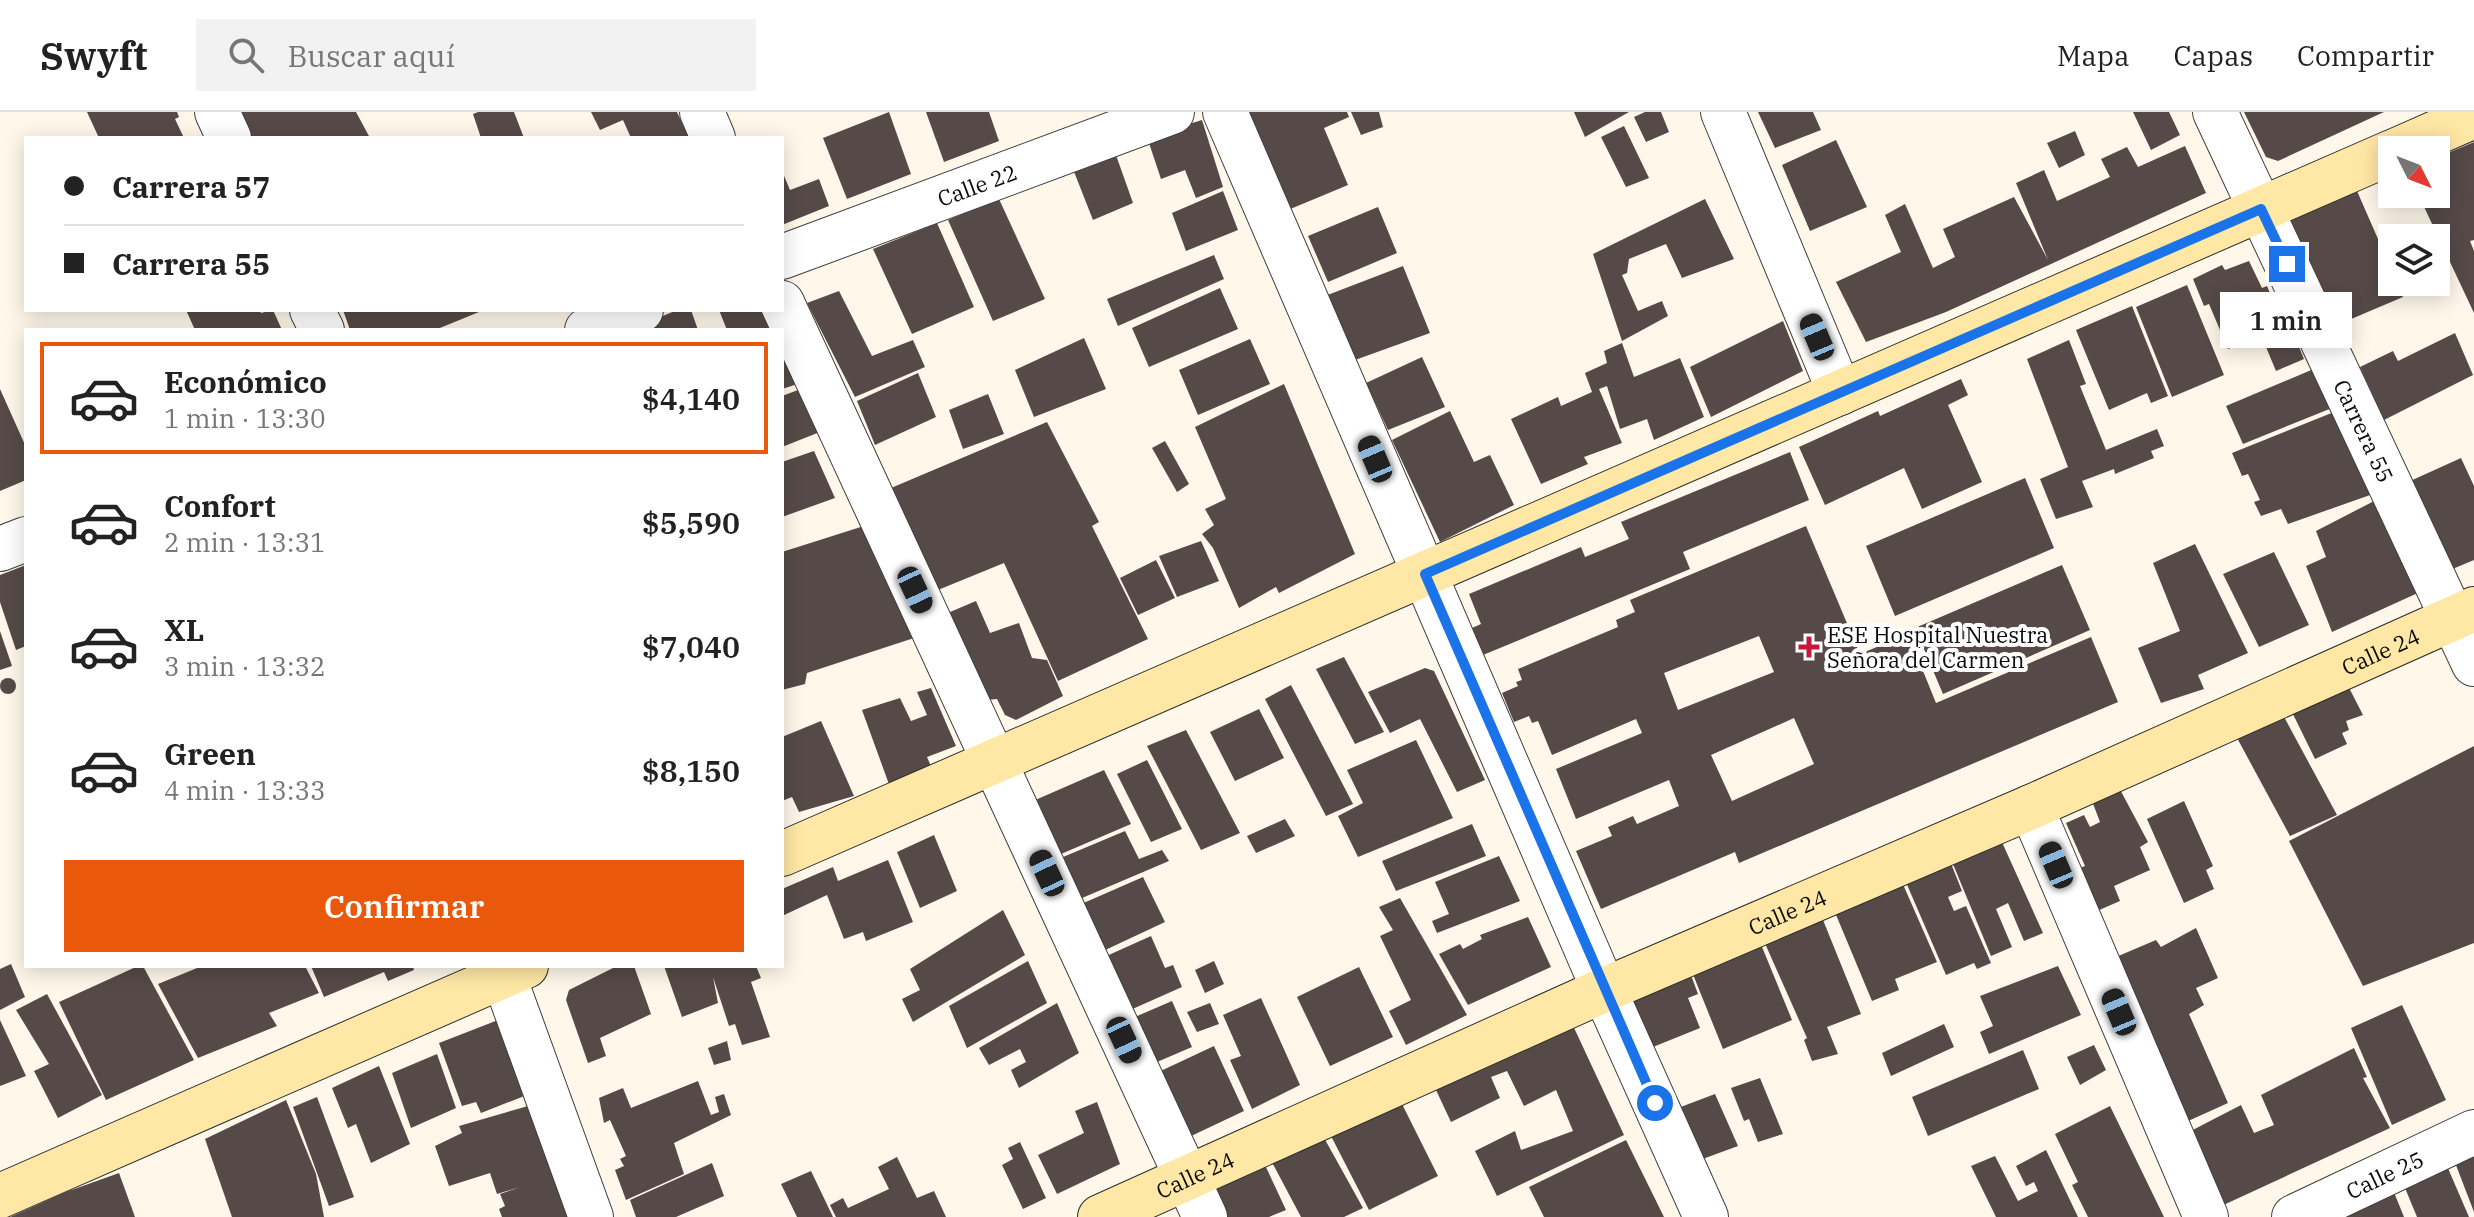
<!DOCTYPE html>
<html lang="es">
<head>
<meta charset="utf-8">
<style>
	body { margin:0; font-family:"IBM Plex Serif",serif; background:#f2f2f2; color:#222; height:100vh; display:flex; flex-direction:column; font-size:30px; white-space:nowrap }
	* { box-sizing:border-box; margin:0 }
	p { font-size:26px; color:#767676 }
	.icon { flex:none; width:44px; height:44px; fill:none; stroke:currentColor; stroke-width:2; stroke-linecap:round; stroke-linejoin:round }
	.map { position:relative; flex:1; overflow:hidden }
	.panel { position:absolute; left:24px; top:216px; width:760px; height:640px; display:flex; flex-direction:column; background:#fff; border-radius:0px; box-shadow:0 4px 20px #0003 }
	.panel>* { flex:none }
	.hud { position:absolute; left:24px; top:24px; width:760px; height:176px; border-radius:0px; box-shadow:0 4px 20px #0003; display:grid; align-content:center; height:176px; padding:0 40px; background:#fff }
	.needle { width:52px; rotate:132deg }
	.buttons { position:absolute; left:2378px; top:24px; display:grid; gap:16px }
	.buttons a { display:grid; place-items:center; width:72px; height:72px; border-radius:0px; background:#fff; box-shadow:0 4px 20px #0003; font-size:40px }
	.end { position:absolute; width:36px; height:36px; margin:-18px; border:10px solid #1a73e8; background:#fff; box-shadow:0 0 0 4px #fff }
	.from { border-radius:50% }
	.bubble { position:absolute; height:56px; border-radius:0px; background:#fff; box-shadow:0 4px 20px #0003; font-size:26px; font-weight:600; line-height:56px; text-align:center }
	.car { position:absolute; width:24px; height:48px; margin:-24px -12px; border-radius:10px; box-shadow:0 0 6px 2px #0007; background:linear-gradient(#222 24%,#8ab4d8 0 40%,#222 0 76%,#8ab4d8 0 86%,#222 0) }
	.hud b { display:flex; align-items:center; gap:28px; height:76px; font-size:30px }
	.hud b+b { border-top:2px solid #e0e0e0 }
	.hud i { width:20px; height:20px; background:#222 }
	ul { padding:14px 0 0; list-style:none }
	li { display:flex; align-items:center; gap:24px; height:112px; margin:0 16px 12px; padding:0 24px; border:4px solid transparent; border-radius:0px }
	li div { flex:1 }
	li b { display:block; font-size:30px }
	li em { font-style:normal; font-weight:600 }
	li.active { border-color:#ea580c }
	li>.icon { width:72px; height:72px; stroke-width:1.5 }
	.button { display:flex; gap:16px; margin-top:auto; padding:16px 40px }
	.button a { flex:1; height:92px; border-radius:0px; background:#ea580c; color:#fff; font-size:32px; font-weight:600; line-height:92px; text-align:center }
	header { display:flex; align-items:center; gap:48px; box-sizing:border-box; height:112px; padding:0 40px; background:#fff; border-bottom:2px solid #e0e0e0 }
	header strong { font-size:38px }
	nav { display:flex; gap:44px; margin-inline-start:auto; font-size:28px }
	.search { width:560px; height:72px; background:#f2f2f2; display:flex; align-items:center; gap:20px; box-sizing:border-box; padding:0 28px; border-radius:0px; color:#767676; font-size:30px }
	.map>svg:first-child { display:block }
</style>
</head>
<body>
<header>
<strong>Swyft</strong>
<div class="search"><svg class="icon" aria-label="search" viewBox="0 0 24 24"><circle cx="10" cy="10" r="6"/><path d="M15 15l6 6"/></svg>Buscar aquí</div>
<nav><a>Mapa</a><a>Capas</a><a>Compartir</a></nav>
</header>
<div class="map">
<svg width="2474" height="1105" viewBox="0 0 2474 1105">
	<rect width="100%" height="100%" fill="#fff8ea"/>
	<!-- building -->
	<g fill="#554a47" fill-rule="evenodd">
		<path d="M87,0h90l2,5 -4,2 9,19h-85z"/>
		<path d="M238,0h118l14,26h-120z"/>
		<path d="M478,0h36l10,26h-43l-8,-24z"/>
		<path d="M591,0h86l12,26h-58l-8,-18 -23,10z"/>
		<path d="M889,0l22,62 -64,25 -24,-61z"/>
		<path d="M926,0h63l10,29 -55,21z"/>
		<path d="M1246,0h101l2,5 -25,11 24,57 -60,25z"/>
		<path d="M1351,0h28l4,15 -22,8z"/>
		<path d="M1574,0h55l-44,25z"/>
		<path d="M1645,0h16l8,20 -23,10 -12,-25z"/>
		<path d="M1758,0h55l8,18 -46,18z"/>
		<path d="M2133,0h36l11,23 -29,15z"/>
		<path d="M2244,0h140l-106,49 -12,-4z"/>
		<path d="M1202,8l21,67 -27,11 -11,-28 -24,9 -14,-42z"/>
		<path d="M1624,14l25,52 -23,9 -25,-50z"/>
		<path d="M2075,19l10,24 -26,13 -12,-25z"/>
		<path d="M1836,28l31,67 -57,24 -28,-66z"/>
		<path d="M1111,29l22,62 -40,17 -24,-61z"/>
		<path d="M2474,30v98l-4,1 4,10v62l-56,-119h18v-36z"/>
		<path d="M2185,34l21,47 -260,119 -80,30 -30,-60 65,-30 -16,-37 20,-11 28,64 22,-11 -12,-28 71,-32 34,63 -32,-77 28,-13 13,31 53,-24 -9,-18 26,-12 11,20z"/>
		<path d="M782,59l8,19 29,-11 10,27 -47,19z"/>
		<path d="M1223,79l15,39 -52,21 -14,-38z"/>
		<path d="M2357,79l35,80v11h5l6,15 -73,31 -44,-99 6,-11z"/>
		<path d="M999,87l46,100 -52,22 -45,-101z"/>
		<path d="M1705,87l29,60 -52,19 -16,-34 -37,15 -2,14 -5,2 16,36 24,-10 6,15 -46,25 -29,-87z"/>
		<path d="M1378,95l19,46 -69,29 -20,-46z"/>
		<path d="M937,111l37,84 -62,27 -39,-85z"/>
		<path d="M1214,143l10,24 -106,47 -11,-27z"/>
		<path d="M2249,149l13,27 5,-2 14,33 5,-3 18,43 -28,12 -15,-36 -33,14 -19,-45 -5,2 -11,-27 29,-14 3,5z"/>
		<path d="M1403,154l27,67 -75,27 -30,-64z"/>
		<path d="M2187,173l37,90 -52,22 -36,-90z"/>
		<path d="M1220,176l18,41 -89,38 -17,-39z"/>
		<path d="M839,179l33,65 41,-16 12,27 -70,30 -48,-94z"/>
		<path d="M2132,194l36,90 -17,7 -4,-10 -38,17 -33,-80z"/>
		<path d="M186,198h74l1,3 12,-3 9,20h-87z"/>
		<path d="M343,198h135l1,2 -44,18h-85z"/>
		<path d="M677,198h14l7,20h-52l-2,-6z"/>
		<path d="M719,198h55l9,20h-56z"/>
		<path d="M1783,209l20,50 -92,46 -21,-50z"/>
		<path d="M2455,221l18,42 -89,45 -24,-53 33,-16 5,10z"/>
		<path d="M1084,226l22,51 -72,28 -19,-47z"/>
		<path d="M1250,227l20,45 -72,31 -19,-45z"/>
		<path d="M2069,228l17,44 -6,2 26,64 51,-21 7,17 -13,5 3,7 -39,16 -1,-5 -32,12 11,26 -37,12 -16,-40 28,-12 -41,-108z"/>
		<path d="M1622,231l12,34 46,-19 24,59 -50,23 -7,-21 -27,10 -13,-43 -8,3 23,54 -38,14 4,7 -47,20 -30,-65 47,-22 3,9 31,-14 -7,-19 22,-10 -3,-12z"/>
		<path d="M782,232l22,38 -22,7z"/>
		<path d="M1422,245l23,50 -57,23 -22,-47z"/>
		<path d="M2316,256l16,40 -89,36 -17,-38z"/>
		<path d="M918,261l18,44 -61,28 -18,-44z"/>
		<path d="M1961,267l7,16 -20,10 34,77 -60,27 -18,-41 -79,37 -26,-58 79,-36 2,5z"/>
		<path d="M1284,272l71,170 -76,39 -3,-6 -37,21 -26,-60 -11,-14 12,-9 -9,-16 21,-10 -31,-72z"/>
		<path d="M806,275l19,43 -43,17v-51z"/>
		<path d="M0,277l26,58v33l-26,11z"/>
		<path d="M988,282l16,40 -41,15 -14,-39z"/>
		<path d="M1450,299l24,51 16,-7 24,50 -74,37 -48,-102z"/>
		<path d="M2334,300l39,82 -85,30 -7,-15 -20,7 -7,-14 6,-2 -12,-26 -6,2 -10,-23z"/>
		<path d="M1047,310l52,100 -7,4 56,113 -90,42 -54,-118 -71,29 -42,-104z"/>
		<path d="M1165,329l24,43 -12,8 -25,-44z"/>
		<path d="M814,339l21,47 -53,19v-55z"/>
		<path d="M1790,340l19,48 -126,52 7,17 -207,86 -11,-27 9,-4 -12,-30 112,-47 4,10 44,-18 -8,-17z"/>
		<path d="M2461,346l13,28v74l-24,10 -42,-88z"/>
		<path d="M2025,366l29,70 -159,68 -29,-70z"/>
		<path d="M2376,388l44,92 -88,40 -26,-66 20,-9 -10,-26z"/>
		<path d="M867,413l47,113 -107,35 -2,11 -23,6v-138z"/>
		<path d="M1806,414l54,128 48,-20 28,69 155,-66 27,65 -379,161 -4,-11 -134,57 -25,-58 36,-15 -4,-9 25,-11 4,8 42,-18 -10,-26 -93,39 -20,-50 86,-36 -6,-14 -84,36 -14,-34 -6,2 -3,-7 -15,6 -12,-29 16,-7 -2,-4 6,-2 -4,-11 100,-42 -2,-7 19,-8 -5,-12zM1759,524l15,36 -96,38 -14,-37zM1794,606l20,46 -82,37 -21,-46z"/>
		<path d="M1201,429l18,40 -42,16 -18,-41z"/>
		<path d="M2195,432l53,109 -50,22 6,14 -43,14 -23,-55 42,-17 -27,-68z"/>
		<path d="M2274,440l35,73 -50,22 -36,-73z"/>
		<path d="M1156,448l19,38 -37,17 -18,-37z"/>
		<path d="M26,453v81l-10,4 -16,-48v-27z"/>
		<path d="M2062,453l28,65 -147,64 -28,-66z"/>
		<path d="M976,489l14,32 29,-10 13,35 15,2 16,36 -47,24 -11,-5 -8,-16 -11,1 -36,-88z"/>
		<path d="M0,519l12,35 -12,4z"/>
		<path d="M1344,545l40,75 -29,12 -39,-75z"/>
		<path d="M1425,556l9,3 51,109 -28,12 -37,-73 -30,14 -22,-41z"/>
		<circle cx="8" cy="574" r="8"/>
		<path d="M2344,566l19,37 -17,6 3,9 -7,3 5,11 -32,15 -26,-53z"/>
		<path d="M1291,573l62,119 -27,12 -61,-117z"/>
		<path d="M931,576l25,58 -29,11 7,16 -44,14 -28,-77 38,-12 11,23 16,-6 -10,-23z"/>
		<path d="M1259,597l25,49 -49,23 -25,-49z"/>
		<path d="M2283,603l54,100 -47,21 -54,-100z"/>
		<path d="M821,609l33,75 -55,16 -7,-15 -10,4v-64z"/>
		<path d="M1186,618l54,103 -39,17 -54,-104z"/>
		<path d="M1416,628l37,78 -95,39 -20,-41 25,-13 -16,-33z"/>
		<path d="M2474,634v197l-111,43 -74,-145z"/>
		<path d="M1147,648l35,69 -31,13 -34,-68z"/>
		<path d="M1104,658l27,54 -77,33 -21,-56z"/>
		<path d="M2116,670l32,60 -8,5 10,23 -36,16 6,15 -30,13 -17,-43 12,-5 -19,-43 18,-8 6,12 10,-5 -11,-29z"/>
		<path d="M2184,689l29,65 -7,4 8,19 -30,14 -37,-84z"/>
		<path d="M1285,707l10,17 -39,17 -9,-17z"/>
		<path d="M1472,712l14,32 -90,35 -14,-30z"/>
		<path d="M1125,719l14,28 23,-9 7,11 -94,40 -19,-41z"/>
		<path d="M934,723l23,56 -37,17 -23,-56z"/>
		<path d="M2001,728l42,93 -19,8 -16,-38 -12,6 16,38 -21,9 -43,-104z"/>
		<path d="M1499,744l21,45 -83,32 -5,-12 17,-7 -14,-32z"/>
		<path d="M888,748l25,62 -47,19 -3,-9 -19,7 -17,-44 -45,21v-27l51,-22 5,14z"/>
		<path d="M1950,749l12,30 -14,6 6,14 12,-5 25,57 -14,6 -3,-6 -28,12 -41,-95z"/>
		<path d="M1143,765l22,45 -64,30 -22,-47z"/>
		<path d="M1902,770l35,80 -42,17 4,11 -27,11 -38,-91z"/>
		<path d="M1400,786l67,117 -61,30 -17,-34 22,-11 -31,-64 13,-6 -14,-23z"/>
		<path d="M1003,798l22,45 -112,67 -11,-23 18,-9 -10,-21z"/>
		<path d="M1821,803l40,99 -34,13 11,27 -26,7 -8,-21 3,-2 -44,-99z"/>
		<path d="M1528,805l23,50 -83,38 -29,-51 21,-10 3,5 19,-10 -2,-4z"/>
		<path d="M2196,816l22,50 -22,10 8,17 -15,9 39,89 -42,19 -77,-162 47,-20 5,7z"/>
		<path d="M1151,824l14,32 8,-3 9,22 -54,24 -26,-53z"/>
		<path d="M1760,830l32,78 -69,29 -31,-77z"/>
		<path d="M1028,849l19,42 -80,45 -18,-42z"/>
		<path d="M1214,849l10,23 -19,9 -10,-23z"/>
		<path d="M11,852l14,33 -25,13v-41z"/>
		<path d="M138,854h5l51,94 -88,40 -47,-98z"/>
		<path d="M202,854h103l14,27 -50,20 8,13 -79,32 -40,-74z"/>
		<path d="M311,854h102l1,4 -26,11 -4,-9 -60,25z"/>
		<path d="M617,854h17l17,48 -51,24 6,18 -18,7 -22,-63 3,-10z"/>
		<path d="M664,854h92l5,12 -10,4 19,55 -28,8 -7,-21 -6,2 -16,-49 5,26 -36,14z"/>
		<path d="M2058,854l23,49 -92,39 -9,-22 13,-6 -13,-30z"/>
		<path d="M1359,855l34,70 -63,29 -33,-69z"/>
		<path d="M1688,855l10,27 -10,4 12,30 -52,21 -25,-53z"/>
		<path d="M47,882l55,101 -44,23 -24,-47 15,-7 -33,-54z"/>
		<path d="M1261,886l39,87 -48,24 -22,-49 11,-4 -18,-41z"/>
		<path d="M1172,889l20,46 -42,18 -22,-45z"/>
		<path d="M1057,891l22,50 -60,35 -8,-18 15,-8 -6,-13 -31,16 -10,-17z"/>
		<path d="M1210,891l9,21 -22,8 -10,-20z"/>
		<path d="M2402,893l44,95 -54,25 -41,-97z"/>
		<path d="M511,903l31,74 -61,24 -5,-11 -14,4 -23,-63z"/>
		<path d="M1569,905l55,118 -127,61 -22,-45 40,-20 6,19 52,-19 -17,-41 -32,16 -17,-35 -16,6 9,21 -49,24 -23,-49z"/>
		<path d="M0,908l26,56 -26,10z"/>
		<path d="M1944,912l10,23 -63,29 -9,-23z"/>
		<path d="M727,929l4,19 -17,5 -6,-17z"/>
		<path d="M2094,933l12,25 -26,15 -13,-28z"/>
		<path d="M1214,934l30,65 -55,26 -39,-61z"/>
		<path d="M2354,936l13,29 -4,1 27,50 -173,80 -32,-74 56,-29 13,28 20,-8 -13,-30z"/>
		<path d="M2023,938l16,39 -111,47 -16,-39z"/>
		<path d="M437,942l19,54 -45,20 -19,-55z"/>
		<path d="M379,954l31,78 -39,19 -15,-39 -8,4 -16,-40z"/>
		<path d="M1760,966l23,56 -25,8 -9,-23 -5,2 -13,-33z"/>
		<path d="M698,969l13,34 8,-3 -4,-15 9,-3 7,21 -57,28 10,31 -58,26 -11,-30 9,-4 -4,-7 6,-3 -16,-36 -6,3 -5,-25 24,-10 8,20z"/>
		<path d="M1715,982l23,52 -38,14 -22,-52z"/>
		<path d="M317,985l37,100 -25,9 -36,-99z"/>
		<path d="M286,988l30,74 8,43h-92l-27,-78z"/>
		<path d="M1400,988l38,76 -69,34 -39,-76z"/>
		<path d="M1097,990l23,62 -63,30 -19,-39 46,-22 -9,-22z"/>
		<path d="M535,992l44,113h-77l-3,-8 6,-3 -5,-12 20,-7 -23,7 -7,-21 -41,13 -14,-40 27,-13 -3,-7z"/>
		<path d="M2110,994l54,111h-76l-16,-32 6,-3 -23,-48z"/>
		<path d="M1323,1024l40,72 -19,9h-43l-36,-68z"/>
		<path d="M1626,1028l38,77h-120l-15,-30z"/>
		<path d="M1020,1030l26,56 -23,11 -21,-44 11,-6 -5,-11z"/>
		<path d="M2046,1038l32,67h-82l-25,-51 24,-10 23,45 20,-10 -4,-9 -8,4 -10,-20z"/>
		<path d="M1259,1040l27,58 -17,7h-55l-17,-36z"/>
		<path d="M2474,1041v59l-20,-52z"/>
		<path d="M897,1045l20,41 17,-7 12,26h-110l-6,-12 13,-7 5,10 41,-19 -11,-22z"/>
		<path d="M2444,1047l25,58h-52l-12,-29z"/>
		<path d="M712,1051l12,33 -48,21h-40l-6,-17z"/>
		<path d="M811,1059l22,46h-36l-16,-33z"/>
		<path d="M119,1061l16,44h-125l56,-25z"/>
		<path d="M2391,1073l13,32h-76z"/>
	</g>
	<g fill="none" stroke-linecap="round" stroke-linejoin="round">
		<!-- street casing -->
		<g stroke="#3f3f3f" stroke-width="46">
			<g id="street">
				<path d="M217,0l12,26"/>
				<path d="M702,0l11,26"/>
				<path d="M1225,0l379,878 102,227"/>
				<path d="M1723,0l117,281"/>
				<path id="s1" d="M2215,0l259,552"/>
				<path id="s2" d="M782,145l390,-145"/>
				<path d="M782,191l423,914"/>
				<path d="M312,198l10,20"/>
				<path d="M587,218l54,-20"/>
				<path d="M0,437l26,-10"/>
				<path d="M2031,695l175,410"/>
				<path d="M500,854l91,251"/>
				<path id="s3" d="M2294,1105l180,-85"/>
			</g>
		</g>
		<!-- secondary casing -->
		<g stroke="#2e2e2e" stroke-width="46">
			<g id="secondary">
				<path d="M2397,38l77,-34"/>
				<path d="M782,742l1610,-702"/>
				<path d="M0,1084l526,-230"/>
				<path id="s4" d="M1100,1105l504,-227 427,-183 443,-198"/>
			</g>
		</g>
		<!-- street -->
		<use href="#street" stroke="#fff" stroke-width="44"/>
		<!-- secondary -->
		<use href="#secondary" stroke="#ffe7a5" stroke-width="44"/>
	</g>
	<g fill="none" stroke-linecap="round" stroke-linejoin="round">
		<!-- route -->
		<path stroke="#1a73e8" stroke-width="10" d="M1655,991l-230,-529 836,-365 26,55"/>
	</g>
	<!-- markers -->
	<path fill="#c8173c" stroke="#fff" stroke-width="3" d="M1805 523h8v8h8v8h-8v8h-8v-8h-8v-8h8z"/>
	<g text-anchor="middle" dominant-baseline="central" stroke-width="8" stroke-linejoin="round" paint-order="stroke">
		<!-- street labels -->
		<g font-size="22" fill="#0c0c0c" stroke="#fff">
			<text stroke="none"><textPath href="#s2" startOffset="208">Calle 22</textPath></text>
			<text stroke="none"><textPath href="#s1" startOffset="352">Carrera 55</textPath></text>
			<text stroke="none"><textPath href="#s4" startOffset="1400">Calle 24</textPath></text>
			<text stroke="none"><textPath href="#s4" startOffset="752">Calle 24</textPath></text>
			<text stroke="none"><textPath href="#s3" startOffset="100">Calle 25</textPath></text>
			<text stroke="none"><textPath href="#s4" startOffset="104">Calle 24</textPath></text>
		</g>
		<!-- poi labels -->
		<g font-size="22" fill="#0c0c0c" stroke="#fff" text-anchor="start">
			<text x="1827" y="522">ESE Hospital Nuestra<tspan x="1827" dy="25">Señora del Carmen</tspan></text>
		</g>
	</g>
</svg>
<div class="buttons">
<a><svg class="needle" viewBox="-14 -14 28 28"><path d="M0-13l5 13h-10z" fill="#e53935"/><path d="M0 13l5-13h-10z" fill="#767676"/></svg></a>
<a><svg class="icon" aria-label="layers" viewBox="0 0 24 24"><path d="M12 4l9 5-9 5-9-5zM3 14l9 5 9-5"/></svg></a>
</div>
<i class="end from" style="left:1655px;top:991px"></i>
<i class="end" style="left:2287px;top:152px"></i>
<div class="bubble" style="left:2220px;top:180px;width:132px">1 min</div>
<i class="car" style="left:1817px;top:225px;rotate:337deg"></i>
<i class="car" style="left:1375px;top:347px;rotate:337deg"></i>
<i class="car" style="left:915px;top:478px;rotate:155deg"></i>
<i class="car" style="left:2056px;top:753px;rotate:337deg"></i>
<i class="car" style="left:1047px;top:761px;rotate:335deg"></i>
<i class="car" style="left:2119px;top:900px;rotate:337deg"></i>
<i class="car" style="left:1124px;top:928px;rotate:155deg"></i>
<div class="hud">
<b><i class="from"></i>Carrera 57</b>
<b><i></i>Carrera 55</b>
</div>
<section class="panel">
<ul>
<li class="active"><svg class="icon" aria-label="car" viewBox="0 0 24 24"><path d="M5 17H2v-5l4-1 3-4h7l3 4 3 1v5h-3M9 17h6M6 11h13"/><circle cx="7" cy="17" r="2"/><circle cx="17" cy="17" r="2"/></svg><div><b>Económico</b><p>1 min · 13:30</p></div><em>$4,140</em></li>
<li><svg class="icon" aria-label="car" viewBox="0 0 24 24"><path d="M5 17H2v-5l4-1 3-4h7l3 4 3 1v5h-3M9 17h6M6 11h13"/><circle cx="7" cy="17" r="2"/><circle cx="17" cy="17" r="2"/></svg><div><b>Confort</b><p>2 min · 13:31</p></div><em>$5,590</em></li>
<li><svg class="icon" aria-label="car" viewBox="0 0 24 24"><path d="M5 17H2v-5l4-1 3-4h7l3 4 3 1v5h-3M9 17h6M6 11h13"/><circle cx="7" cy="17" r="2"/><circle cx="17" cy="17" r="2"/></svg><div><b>XL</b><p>3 min · 13:32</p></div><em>$7,040</em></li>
<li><svg class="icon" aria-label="car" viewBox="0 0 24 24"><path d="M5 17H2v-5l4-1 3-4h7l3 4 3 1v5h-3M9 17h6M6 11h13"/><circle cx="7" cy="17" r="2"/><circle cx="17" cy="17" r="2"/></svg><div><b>Green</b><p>4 min · 13:33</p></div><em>$8,150</em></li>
</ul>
<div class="button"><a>Confirmar</a></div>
</section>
</div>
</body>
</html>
